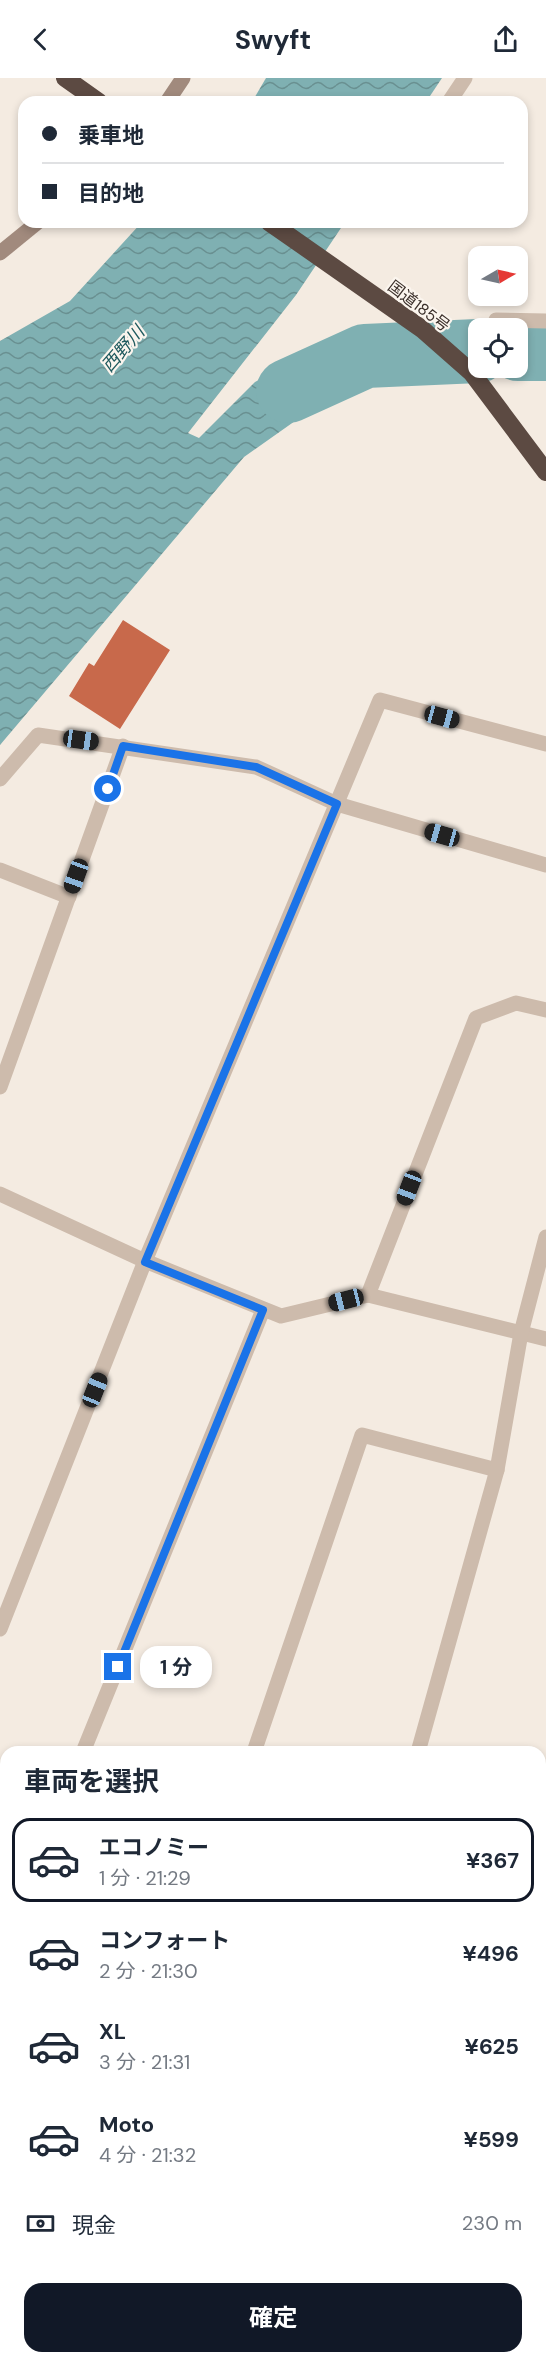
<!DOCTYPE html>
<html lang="ja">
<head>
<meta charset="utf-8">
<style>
	body { margin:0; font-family:"DM Sans","Noto Sans JP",sans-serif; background:#f2f2f3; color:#1f2937; height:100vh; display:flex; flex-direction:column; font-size:22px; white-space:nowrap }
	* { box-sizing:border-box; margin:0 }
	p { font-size:20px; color:#747a83 }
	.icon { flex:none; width:33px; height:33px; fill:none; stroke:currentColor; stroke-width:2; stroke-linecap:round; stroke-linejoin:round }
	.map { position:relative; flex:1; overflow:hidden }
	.details { position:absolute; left:0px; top:1668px; width:546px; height:618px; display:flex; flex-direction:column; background:#fff; border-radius:18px 18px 0 0; box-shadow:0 3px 9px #0003 }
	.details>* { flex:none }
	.banner { position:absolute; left:18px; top:18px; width:510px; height:132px; border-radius:18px; box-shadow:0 3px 9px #0003; display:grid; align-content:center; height:132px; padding:0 24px; background:#fff }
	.needle { width:39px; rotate:81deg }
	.fabs { position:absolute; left:468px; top:168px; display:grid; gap:12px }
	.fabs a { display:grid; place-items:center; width:60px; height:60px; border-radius:12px; background:#fff; box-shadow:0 3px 9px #0003; font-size:30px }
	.end { position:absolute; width:27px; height:27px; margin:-14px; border:8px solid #1a73e8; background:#fff; box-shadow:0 0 0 3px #fff }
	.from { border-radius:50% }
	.bubble { position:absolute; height:42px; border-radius:18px; background:#fff; box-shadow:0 3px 9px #0003; font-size:20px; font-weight:700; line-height:42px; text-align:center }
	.car { position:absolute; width:18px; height:36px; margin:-18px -9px; border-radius:8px; box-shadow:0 0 4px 2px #0007; background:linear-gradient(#222 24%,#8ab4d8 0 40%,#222 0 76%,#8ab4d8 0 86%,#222 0) }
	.banner b { display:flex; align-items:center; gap:21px; height:57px; font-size:22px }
	.banner b+b { border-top:2px solid #e0e1e3 }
	.banner i { width:15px; height:15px; background:#1f2937 }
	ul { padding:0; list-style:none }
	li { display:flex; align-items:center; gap:18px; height:84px; margin:0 12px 9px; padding:0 12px; border:3px solid transparent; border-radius:18px }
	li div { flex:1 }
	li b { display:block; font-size:22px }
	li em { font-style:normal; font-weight:700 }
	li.active { border-color:#111827 }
	li>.icon { width:54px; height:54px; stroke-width:1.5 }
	h2 { padding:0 24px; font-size:27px; line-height:72px }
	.pay { display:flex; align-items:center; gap:15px; height:66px; padding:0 24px; font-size:22px }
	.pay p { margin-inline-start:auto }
	.action { display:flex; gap:12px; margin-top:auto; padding:12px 24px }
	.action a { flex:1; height:69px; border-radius:18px; background:#111827; color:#fff; font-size:24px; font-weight:700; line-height:69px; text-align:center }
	header { display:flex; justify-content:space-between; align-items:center; height:78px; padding:0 24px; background:#fff; font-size:27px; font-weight:700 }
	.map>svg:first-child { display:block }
</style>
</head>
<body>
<header><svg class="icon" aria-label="back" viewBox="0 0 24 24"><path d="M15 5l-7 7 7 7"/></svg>Swyft<svg class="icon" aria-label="share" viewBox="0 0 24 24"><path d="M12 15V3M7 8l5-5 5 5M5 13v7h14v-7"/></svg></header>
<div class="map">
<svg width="546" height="2286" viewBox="0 0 546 2286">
	<defs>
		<pattern id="water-waves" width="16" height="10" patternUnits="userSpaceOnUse" patternTransform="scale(1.5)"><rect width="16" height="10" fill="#7fb0b2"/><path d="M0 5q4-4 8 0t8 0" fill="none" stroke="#699091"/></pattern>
	</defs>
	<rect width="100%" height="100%" fill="#f4ebe1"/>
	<!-- water -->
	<g fill="url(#water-waves)">
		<path d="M266,0h176l-16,24h-174z"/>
		<path d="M142,144h203l-49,73 -108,138 11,5 56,-56 93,-50 40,44 -59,21 -85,60 -244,288v-404l70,-40z"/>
	</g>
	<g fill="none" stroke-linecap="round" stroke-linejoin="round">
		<!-- river -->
		<g stroke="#7fb0b2" stroke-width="64">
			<path d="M518,271h28"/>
			<path d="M288,313l77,-35 113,-5"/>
		</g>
	</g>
	<!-- building -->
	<g fill="#c8694b">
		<path d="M123,542l47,30 -50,79 -51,-33 20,-33 5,3z"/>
		<path d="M540,1732l6,2v57l-6,-1z"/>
		<path d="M6,1963v102l-6,-1v-86z"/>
		<path d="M341,2280h51l-1,6h-51z"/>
	</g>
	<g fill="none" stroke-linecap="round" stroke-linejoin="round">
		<!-- street -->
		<g stroke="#cdbbac" stroke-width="15">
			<path d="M449,24l16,-24"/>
			<path d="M496,242l50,1"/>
			<path d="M0,701l38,-44 218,32 81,37 209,61"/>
			<path d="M0,792l69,27"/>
			<path d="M0,1009l123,-341"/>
			<path d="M0,1116l145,67 136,55 87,-21 108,-277 40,-15 30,7"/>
			<path d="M368,1217l178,44"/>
			<path d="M0,1551l145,-368 235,-561 166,44"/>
			<path d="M83,1674l180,-442"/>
			<path d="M254,1674l108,-317 135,35"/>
			<path d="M418,1674l79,-282 24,-137 25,-96"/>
			<path d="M0,1820l6,3"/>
			<path d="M0,1874l6,-14"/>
		</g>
		<!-- secondary -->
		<g stroke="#a18a7d" stroke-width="15">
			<path d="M167,24l16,-24"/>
			<path d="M0,175l38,-31"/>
			<path d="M0,2084l6,1"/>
			<path d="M540,2192l6,1"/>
		</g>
		<!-- highway -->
		<g stroke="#5c4a42" stroke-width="18">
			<path d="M65,0l34,24"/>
			<path d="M269,144l153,107 50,44 74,99"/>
		</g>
	</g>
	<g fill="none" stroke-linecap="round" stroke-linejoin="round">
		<!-- route -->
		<path stroke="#1a73e8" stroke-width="8" d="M108,711l15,-43 133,21 81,37 -192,458 118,48 -145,357"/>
	</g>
	<g text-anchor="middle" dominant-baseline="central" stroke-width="4.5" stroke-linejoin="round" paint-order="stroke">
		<!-- street labels -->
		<g font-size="16" fill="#3b302b" stroke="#fbf5ee">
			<text transform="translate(419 228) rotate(37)">国道185号</text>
		</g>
		<!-- water labels -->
		<g font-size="18" font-style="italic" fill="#1f5a5e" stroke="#fbf5ee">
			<text transform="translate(123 271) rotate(-49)">西野川</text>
		</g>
	</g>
</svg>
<div class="fabs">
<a><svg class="needle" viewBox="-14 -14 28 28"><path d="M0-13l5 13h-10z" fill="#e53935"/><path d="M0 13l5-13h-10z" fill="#747a83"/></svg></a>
<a><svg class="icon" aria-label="locate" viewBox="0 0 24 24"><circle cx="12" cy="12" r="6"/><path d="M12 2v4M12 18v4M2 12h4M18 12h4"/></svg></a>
</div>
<i class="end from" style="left:108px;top:711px"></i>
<i class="end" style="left:118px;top:1589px"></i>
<div class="bubble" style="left:140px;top:1568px;width:72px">1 分</div>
<i class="car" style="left:442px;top:639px;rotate:105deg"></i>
<i class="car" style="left:81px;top:662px;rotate:98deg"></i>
<i class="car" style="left:442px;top:757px;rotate:286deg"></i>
<i class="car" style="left:76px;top:798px;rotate:200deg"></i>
<i class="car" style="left:409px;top:1110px;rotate:201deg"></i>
<i class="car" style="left:346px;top:1222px;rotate:256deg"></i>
<i class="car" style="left:95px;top:1312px;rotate:22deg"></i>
<div class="banner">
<b><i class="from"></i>乗車地</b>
<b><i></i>目的地</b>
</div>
<section class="details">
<h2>車両を選択</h2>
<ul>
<li class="active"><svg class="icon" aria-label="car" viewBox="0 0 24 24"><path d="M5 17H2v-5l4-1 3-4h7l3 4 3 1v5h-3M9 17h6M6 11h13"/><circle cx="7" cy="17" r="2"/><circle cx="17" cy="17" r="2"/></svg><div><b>エコノミー</b><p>1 分 · 21:29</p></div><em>¥367</em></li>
<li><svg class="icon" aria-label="car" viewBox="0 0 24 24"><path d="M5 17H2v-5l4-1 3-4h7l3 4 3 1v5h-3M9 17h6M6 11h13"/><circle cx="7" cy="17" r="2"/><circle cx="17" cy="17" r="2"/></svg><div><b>コンフォート</b><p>2 分 · 21:30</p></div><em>¥496</em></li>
<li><svg class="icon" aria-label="car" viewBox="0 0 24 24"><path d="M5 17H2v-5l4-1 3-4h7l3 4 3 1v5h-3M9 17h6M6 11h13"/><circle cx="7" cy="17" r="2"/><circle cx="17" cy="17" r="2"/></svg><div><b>XL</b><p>3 分 · 21:31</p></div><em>¥625</em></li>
<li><svg class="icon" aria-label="car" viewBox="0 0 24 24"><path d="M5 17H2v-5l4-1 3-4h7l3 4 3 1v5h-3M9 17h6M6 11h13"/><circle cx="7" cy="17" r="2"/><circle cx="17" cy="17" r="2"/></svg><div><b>Moto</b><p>4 分 · 21:32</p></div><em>¥599</em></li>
</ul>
<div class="pay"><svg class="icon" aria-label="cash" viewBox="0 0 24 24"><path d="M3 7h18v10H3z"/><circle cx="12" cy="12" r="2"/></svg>現金<p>230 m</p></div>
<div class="action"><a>確定</a></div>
</section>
</div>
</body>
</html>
